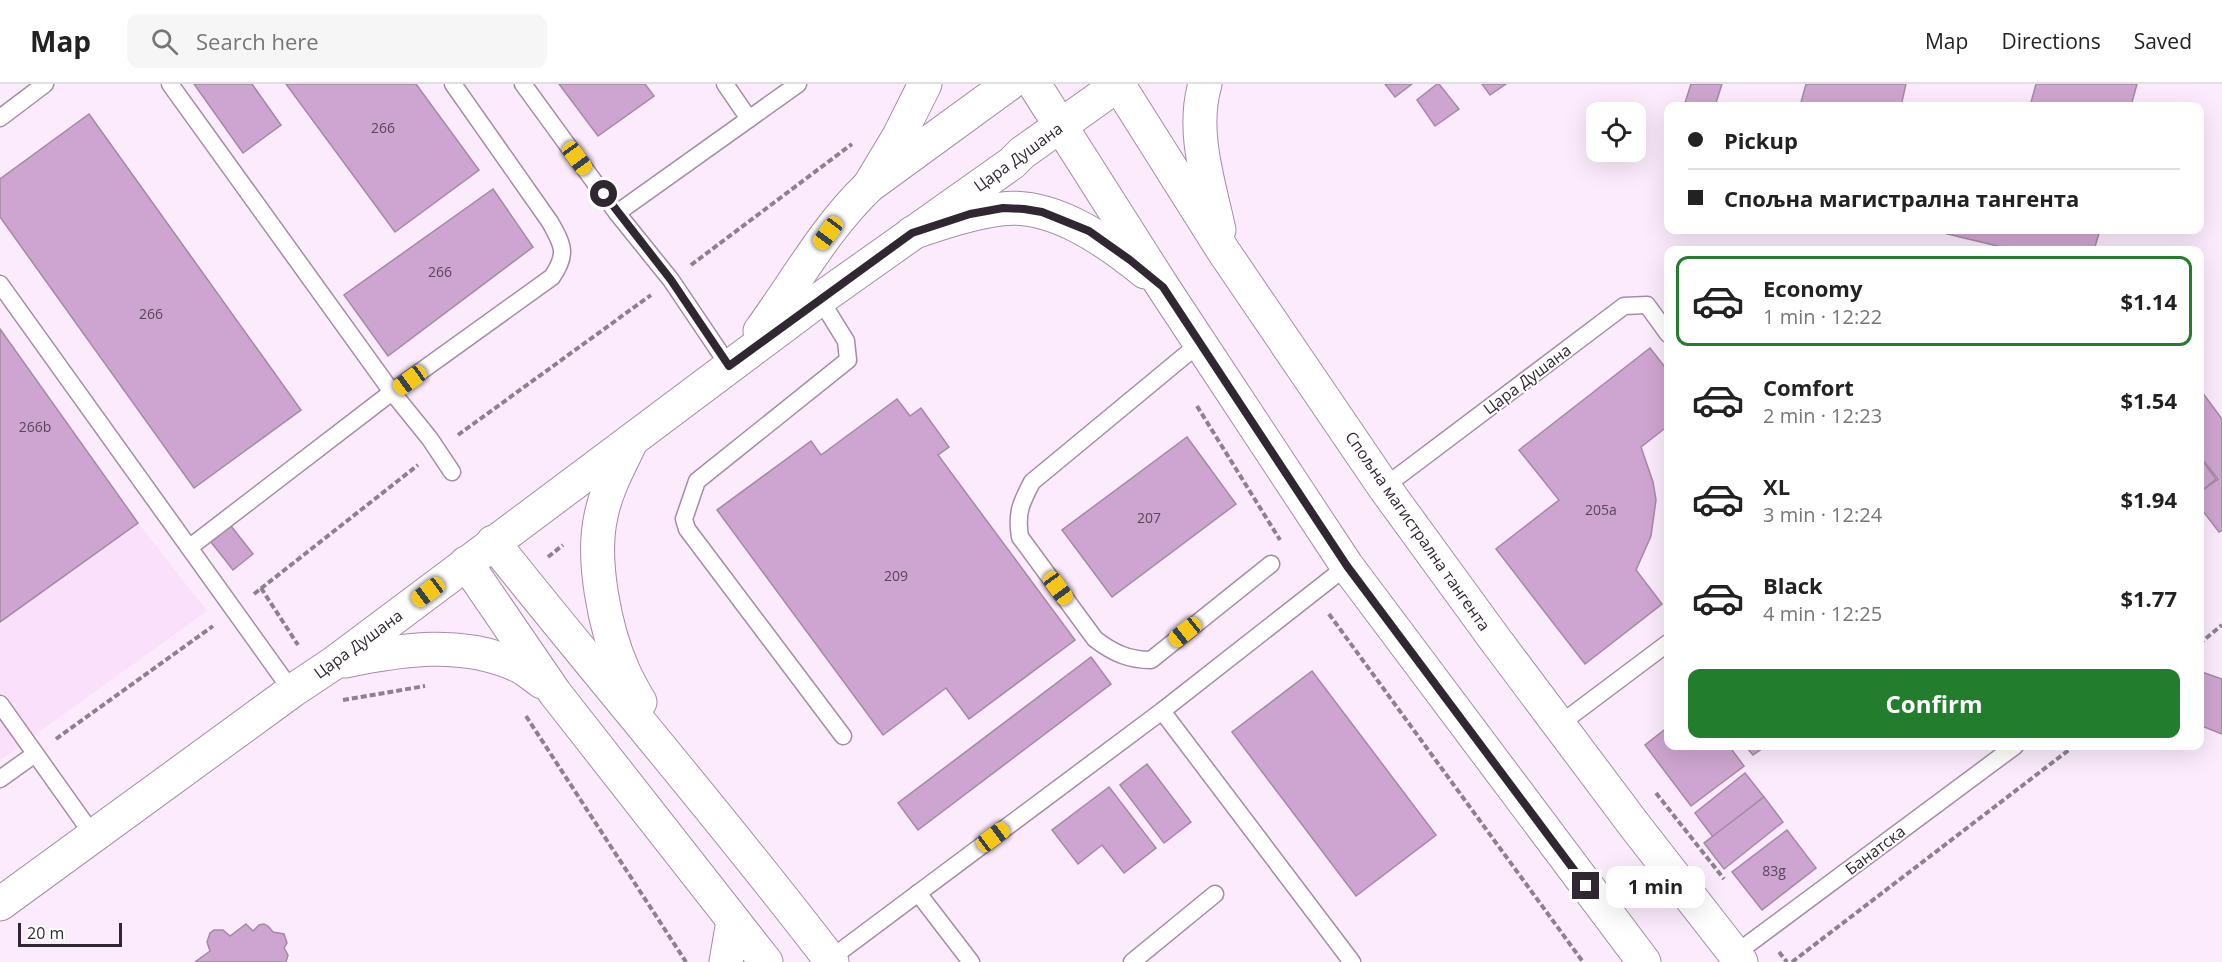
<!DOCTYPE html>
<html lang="en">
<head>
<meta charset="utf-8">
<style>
	body { margin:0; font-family:"Open Sans",sans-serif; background:#f6f6f6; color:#222; height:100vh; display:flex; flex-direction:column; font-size:22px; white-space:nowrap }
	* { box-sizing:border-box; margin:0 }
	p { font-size:20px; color:#767676 }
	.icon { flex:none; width:33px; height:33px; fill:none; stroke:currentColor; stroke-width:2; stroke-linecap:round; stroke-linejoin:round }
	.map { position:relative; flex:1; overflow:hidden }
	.sheet { position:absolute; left:1664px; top:162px; width:540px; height:504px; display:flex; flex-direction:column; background:#fff; border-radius:12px; box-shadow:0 6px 24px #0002 }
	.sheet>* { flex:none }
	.hud { position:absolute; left:1664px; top:18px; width:540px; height:132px; border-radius:12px; box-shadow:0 6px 24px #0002; display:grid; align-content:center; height:132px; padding:0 24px; background:#fff }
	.buttons { position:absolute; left:1586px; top:18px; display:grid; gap:12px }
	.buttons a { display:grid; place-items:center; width:60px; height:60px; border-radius:12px; background:#fff; box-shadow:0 6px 24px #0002; font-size:30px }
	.scale { position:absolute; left:18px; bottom:15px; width:104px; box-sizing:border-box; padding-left:6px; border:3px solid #312732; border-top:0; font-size:16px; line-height:21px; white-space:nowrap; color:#312732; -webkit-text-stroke:4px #fefefe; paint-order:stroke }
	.end { position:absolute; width:27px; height:27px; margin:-14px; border:8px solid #312732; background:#fff; box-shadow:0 0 0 3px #fff }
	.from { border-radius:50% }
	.bubble { position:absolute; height:42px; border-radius:12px; background:#fff; box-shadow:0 6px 24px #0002; font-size:20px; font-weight:700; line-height:42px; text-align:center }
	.car { position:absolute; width:18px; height:36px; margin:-18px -9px; border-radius:8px; box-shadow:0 0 4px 2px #0007; background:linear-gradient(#f5c518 24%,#345 0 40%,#f5c518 0 76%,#345 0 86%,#f5c518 0) }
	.hud b { display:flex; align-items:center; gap:21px; height:57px; font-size:22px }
	.hud b+b { border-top:2px solid #e0e0e0 }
	.hud i { width:15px; height:15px; background:#222 }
	ul { padding:10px 0 0; list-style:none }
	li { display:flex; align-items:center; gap:18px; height:90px; margin:0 12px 9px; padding:0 12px; border:3px solid transparent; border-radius:12px }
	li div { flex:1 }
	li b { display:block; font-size:22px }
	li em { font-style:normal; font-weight:700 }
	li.on { border-color:#227d2c }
	li>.icon { width:54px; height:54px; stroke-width:1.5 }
	.action { display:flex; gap:12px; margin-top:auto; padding:12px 24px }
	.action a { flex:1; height:69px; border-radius:12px; background:#227d2c; color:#fff; font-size:24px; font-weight:700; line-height:69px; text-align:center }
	header { display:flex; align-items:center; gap:36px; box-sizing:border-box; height:84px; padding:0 30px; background:#fff; border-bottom:2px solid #e0e0e0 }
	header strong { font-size:28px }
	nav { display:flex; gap:33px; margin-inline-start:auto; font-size:21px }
	.search { width:420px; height:54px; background:#f6f6f6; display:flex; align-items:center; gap:15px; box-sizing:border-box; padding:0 21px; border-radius:12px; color:#767676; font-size:22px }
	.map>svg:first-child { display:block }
</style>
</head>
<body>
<header>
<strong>Map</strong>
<div class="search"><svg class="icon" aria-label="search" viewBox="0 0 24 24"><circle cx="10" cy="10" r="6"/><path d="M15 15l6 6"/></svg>Search here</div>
<nav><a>Map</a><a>Directions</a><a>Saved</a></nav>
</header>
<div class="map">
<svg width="2222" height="878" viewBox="0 0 2222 878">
	<rect width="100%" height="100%" fill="#fbebfc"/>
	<!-- built -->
	<path fill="#fae0fb" d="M0,245l138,194 69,88 -207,149z"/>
	<!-- building -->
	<g fill="#cea5d0" stroke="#a38aa4" stroke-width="1.5">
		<path d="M194,0h58l29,41 -38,28z"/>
		<path d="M286,0h130l63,86 -84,62z"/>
		<path d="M559,0h86l9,12 -56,40z"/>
		<path d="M1385,0h27l-17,13z"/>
		<path d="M1437,0h2l20,25 -24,17 -18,-26z"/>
		<path d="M1482,0h24l-16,11z"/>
		<path d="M1691,0h31l-7,22h-31z"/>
		<path d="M1806,0h100l-5,22h-101z"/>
		<path d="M2036,0h101l-6,22h-101z"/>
		<path d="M89,30l212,296 -107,78 -194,-271v-38z"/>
		<path d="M493,105l40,58 -145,109 -44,-61z"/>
		<path d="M1931,146h169l-6,20h-80z"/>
		<path d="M0,245l138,194 -138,99z"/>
		<path d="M1650,264l18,23v55l-27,21 12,35 3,18 -5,36 -15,34 26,34 -77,60 -89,-115 63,-49 -40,-50z"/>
		<path d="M2199,304l23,31v111l-3,2 -20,-26v-13l19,-14 -19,-24z"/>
		<path d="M897,315l13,17 11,-8 28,39 -11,8 137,185 -106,79 -23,-31 -63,47 -166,-225 94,-69 10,14z"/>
		<path d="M1187,353l49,67 -124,93 -50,-67z"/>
		<path d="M2199,372l17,23 -17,14z"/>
		<path d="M231,442l22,28 -20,16 -22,-28z"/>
		<path d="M1091,573l20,27 -193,146 -20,-27z"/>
		<path d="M1312,587l124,164 -80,61 -124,-164z"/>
		<path d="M2199,587l23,8v55l-23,-9z"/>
		<path d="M1668,643v19h61l15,20 -53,40 -46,-61z"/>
		<path d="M1745,662h21l-13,9z"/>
		<path d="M1147,680l44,58 -27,21 -44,-58z"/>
		<path d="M1745,689l19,24 -51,40 -18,-24z"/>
		<path d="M1109,703l47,61 -32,25 -22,-28 -24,19 -26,-34z"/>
		<path d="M1764,713l19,25 -59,47 -20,-26z"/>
		<path d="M1787,746l29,38 -54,42 -30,-38z"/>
		<path d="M246,840l7,7 6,-6 5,-1 4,2 5,6 11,2 3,9 -3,5 4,7 -2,7h-91l15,-11 -3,-9 3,-9 4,-3h9l7,6z"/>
	</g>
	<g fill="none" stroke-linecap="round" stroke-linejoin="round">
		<!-- lane casing -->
		<g stroke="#a58ca6" stroke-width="19">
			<g id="lane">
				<path d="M170,0l222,308 -202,155"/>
				<path d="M523,0l94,129 54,67 58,86"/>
				<path d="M725,0l24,35"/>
				<path d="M0,34l45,-34"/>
				<path d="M617,129l181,-129"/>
				<path d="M0,200l292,407"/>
				<path d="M820,215l26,42 2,19 -151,121 -13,38 3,10 156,207"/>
				<path d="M1200,259l-168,139c-11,21 -16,31 -12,55l75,102c18,14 34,21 56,21l120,-96"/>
				<path d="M452,388l-22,-33 -38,-47 160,-115c16,-23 11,-32 -2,-55l-97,-138"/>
				<path d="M1384,403l240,-181 23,-1 21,29"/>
				<path d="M0,620l93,131"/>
				<path d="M1162,627l190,251"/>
				<path d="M1560,640l108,-81"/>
				<path d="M0,695l35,-25"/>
				<path d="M918,809l53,69"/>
				<path d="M1735,870l280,-208"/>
				<path d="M830,875l332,-248 185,-145"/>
				<path d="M1132,878l83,-68"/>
			</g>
		</g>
		<!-- secondary casing -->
		<g stroke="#a58ca6" stroke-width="35">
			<g id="secondary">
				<path d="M760,247c36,-49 65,-103 109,-145l140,-102"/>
				<path d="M630,360c-11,23 -24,46 -29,72 -10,44 4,113 22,154 5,11 11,22 17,32"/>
				<path d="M493,458c112,141 230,277 339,420"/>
				<path d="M466,479l89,130 211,269"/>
				<path d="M345,577c58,-12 118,-21 174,5 8,4 16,11 23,16"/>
				<path d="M0,820l292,-213 42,-28 486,-364 192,-136 10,-10 97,-69"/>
				<path d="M726,878l7,-41"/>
			</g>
		</g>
		<!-- primary casing -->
		<g stroke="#a58ca6" stroke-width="35">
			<g id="primary">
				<path d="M1034,0l129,203 184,279 297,396"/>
				<path d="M1118,0l106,168 160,235 110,151 141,188 106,136"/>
				<path d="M1205,0c-14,48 4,99 14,146"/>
				<path d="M869,102l30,-50 26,-52"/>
				<path d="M912,149c29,-10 59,-20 89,-24 51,-7 106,32 144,63"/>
			</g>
		</g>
		<!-- path -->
		<g stroke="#8d818e" stroke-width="4" stroke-dasharray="6 3" stroke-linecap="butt">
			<path d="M691,181l161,-121"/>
			<path d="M1197,322l83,134"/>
			<path d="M458,351l193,-140"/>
			<path d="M548,473l15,-12"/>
			<path d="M261,504l37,57"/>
			<path d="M254,510l164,-129"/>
			<path d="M1329,530l254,348"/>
			<path d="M2199,560l23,-19"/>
			<path d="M343,616l82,-14"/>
			<path d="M526,632l160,246"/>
			<path d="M56,655l157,-113"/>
			<path d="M1656,709l68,86"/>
			<path d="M1779,868l8,10"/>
			<path d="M1792,878l282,-216"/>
		</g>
		<!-- lane -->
		<use href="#lane" stroke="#fff" stroke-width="16"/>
		<!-- secondary -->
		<use href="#secondary" stroke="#fff" stroke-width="33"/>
		<!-- primary -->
		<use href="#primary" stroke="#fff" stroke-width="33"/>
	</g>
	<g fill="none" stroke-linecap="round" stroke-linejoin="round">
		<!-- route -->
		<path stroke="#312732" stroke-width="8" d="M604,110l67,86 58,86 183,-133 58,-19 33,-6 21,1 18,3 47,19 41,29 33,27 184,279 239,320"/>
	</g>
	<g text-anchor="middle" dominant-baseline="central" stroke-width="4.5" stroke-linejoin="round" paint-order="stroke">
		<!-- number labels -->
		<g font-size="14" fill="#58465a">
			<text x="383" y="43">266</text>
			<text x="440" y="187">266</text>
			<text x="151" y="229">266</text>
			<text x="35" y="342">266b</text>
			<text x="1601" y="425">205a</text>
			<text x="1149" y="433">207</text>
			<text x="896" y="491">209</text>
			<text x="1774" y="786">83g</text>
		</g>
		<!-- street labels -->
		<g font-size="16" fill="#312732" stroke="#fefefe">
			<text transform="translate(1018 73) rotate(-36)">Цара Душана</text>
			<text transform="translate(1527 295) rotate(-37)">Цара Душана</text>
			<text transform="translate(1418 447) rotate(55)">Спољна магистрална тангента</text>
			<text transform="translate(358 560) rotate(-36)">Цара Душана</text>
			<text transform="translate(1875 766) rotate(-37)">Банатска</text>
		</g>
	</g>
</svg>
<div class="buttons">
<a><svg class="icon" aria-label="locate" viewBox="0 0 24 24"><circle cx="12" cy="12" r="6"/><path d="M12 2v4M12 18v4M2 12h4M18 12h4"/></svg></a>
</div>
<div class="scale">20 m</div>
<i class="end from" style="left:604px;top:110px"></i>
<i class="end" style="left:1586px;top:802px"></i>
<div class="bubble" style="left:1606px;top:782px;width:99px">1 min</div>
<i class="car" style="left:577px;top:74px;rotate:144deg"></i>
<i class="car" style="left:828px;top:149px;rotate:217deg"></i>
<i class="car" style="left:410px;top:296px;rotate:234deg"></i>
<i class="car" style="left:1058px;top:504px;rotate:144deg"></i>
<i class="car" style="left:428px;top:508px;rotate:233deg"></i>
<i class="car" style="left:1185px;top:548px;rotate:231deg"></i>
<i class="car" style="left:993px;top:753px;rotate:53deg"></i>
<div class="hud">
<b><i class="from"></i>Pickup</b>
<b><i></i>Спољна магистрална тангента</b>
</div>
<section class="sheet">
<ul>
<li class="on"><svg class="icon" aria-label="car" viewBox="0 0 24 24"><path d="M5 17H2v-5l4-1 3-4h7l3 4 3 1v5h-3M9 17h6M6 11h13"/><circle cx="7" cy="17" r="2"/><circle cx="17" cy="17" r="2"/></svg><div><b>Economy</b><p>1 min · 12:22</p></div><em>$1.14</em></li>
<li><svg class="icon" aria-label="car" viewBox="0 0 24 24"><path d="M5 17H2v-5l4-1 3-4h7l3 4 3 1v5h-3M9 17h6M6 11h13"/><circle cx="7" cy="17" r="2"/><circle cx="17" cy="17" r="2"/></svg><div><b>Comfort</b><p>2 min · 12:23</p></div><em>$1.54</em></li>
<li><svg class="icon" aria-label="car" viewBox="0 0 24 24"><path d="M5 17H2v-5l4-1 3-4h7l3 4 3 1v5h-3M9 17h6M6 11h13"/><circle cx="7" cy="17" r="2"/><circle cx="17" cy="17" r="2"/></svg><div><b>XL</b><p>3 min · 12:24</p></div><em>$1.94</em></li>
<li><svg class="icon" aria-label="car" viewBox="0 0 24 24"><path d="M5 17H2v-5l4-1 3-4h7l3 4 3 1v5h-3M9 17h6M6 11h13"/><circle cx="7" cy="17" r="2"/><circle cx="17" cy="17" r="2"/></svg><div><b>Black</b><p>4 min · 12:25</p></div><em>$1.77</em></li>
</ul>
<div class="action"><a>Confirm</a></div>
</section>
</div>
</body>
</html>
